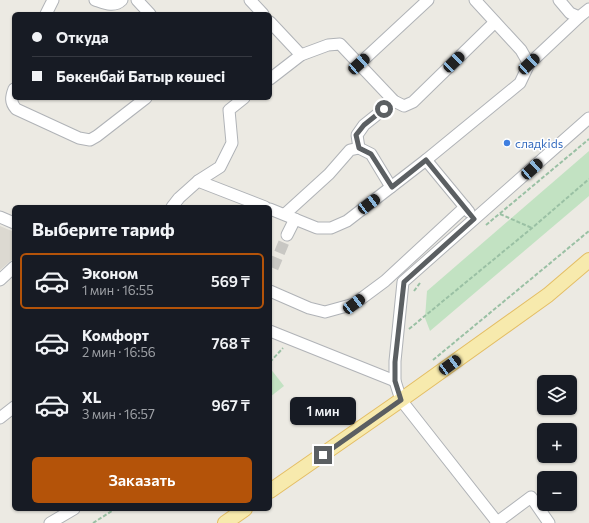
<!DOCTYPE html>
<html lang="ru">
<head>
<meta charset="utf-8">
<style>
	body { margin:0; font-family:Commissioner,sans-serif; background:#242831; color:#f1f3f6; height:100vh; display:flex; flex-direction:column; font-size:15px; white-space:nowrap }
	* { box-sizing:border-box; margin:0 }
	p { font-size:13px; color:#9ea1a6 }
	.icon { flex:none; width:22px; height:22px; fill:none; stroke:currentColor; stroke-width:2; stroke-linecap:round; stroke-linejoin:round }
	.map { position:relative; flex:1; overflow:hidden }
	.sheet { position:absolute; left:12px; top:205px; width:260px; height:306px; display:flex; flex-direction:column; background:#171b24; border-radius:6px; box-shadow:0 1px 3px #0004 }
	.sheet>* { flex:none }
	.banner { position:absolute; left:12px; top:12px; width:260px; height:88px; border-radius:6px; box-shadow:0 1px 3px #0004; display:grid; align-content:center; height:88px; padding:0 20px; background:#171b24 }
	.tools { position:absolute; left:537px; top:375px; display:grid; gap:8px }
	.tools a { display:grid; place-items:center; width:40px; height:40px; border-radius:6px; background:#171b24; box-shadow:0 1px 3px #0004; font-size:20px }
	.end { position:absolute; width:18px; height:18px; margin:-9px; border:5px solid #5b5f62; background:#fff; box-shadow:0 0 0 2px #fff }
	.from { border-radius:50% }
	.bubble { position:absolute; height:28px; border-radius:6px; background:#171b24; box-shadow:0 1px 3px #0004; font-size:13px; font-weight:600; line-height:28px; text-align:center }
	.car { position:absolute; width:12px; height:24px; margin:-12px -6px; border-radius:5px; box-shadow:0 0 3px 1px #0007; background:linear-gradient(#222 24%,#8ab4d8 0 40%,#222 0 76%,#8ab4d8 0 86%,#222 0) }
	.banner b { display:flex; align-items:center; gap:14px; height:38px; font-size:15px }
	.banner b+b { border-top:1px solid #363941 }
	.banner i { width:10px; height:10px; background:#f1f3f6 }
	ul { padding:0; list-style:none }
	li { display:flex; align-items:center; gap:12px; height:56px; margin:0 8px 6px; padding:0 12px; border:2px solid transparent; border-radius:6px }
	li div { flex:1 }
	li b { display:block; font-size:15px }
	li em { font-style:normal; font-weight:600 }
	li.selected { border-color:#b45309 }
	li>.icon { width:36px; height:36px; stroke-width:1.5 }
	h2 { padding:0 20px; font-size:18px; line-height:48px }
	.primary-button { display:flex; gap:8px; margin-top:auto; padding:8px 20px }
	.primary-button a { flex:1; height:46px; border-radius:6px; background:#b45309; color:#fff; font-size:16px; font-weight:600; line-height:46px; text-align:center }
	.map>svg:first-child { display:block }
</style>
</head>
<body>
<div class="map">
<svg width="589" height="523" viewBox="0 0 589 523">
	<rect width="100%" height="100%" fill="#eceae3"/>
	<!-- education -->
	<path fill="#dcd9d1" d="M0,226l14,6v26l-14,12z"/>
	<!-- green -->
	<g fill="#c2e2c2">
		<path d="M589,151v45l-159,135 -5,-13 2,-27z"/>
		<path d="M270,368l14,18 -14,11z"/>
	</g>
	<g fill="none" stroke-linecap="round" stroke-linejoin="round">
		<!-- minor-tunnel -->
		<path stroke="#c8c7c3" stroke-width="11" stroke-dasharray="11 5.5" stroke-linecap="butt" d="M273,268l14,-33"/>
		<!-- minor casing -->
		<g stroke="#b0b3b7" stroke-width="13">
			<g id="minor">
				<path d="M95,0c9,3 19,8 27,0"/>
				<path d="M137,0l13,14"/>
				<path d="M250,0l13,14"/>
				<path d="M559,0l11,13 9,4 10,-8"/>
				<path d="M46,14l7,-14"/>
				<path d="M270,22l31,33"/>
				<path d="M359,64l69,-64"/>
				<path d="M529,64l50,-47"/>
				<path d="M270,79l31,-24 27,-10 12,-1 54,57 10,5 9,-4 82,-80"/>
				<path d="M14,89c-3,8 -4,13 2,20l63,29 11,2 7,-4 49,-38"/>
				<path d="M359,148l-2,-13 7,-10 30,-24"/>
				<path d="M426,160l43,52"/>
				<path d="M198,181l67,26"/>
				<path d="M172,207l7,-9 19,-17 22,-14 12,-24 -3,-33 15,-12"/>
				<path d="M270,209l47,19h14l16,-7 79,-61 94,-77 9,-19 -8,-14 -46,-50"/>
				<path d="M285,214l44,-40 21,-24 9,-2 12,6 20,33"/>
				<path d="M0,217l14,6"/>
				<path d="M287,235l8,-16"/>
				<path d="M0,280l14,-13"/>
				<path d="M270,291l39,17 16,4 29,-8 31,-23 80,-74"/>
				<path d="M270,331l125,50"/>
				<path d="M0,418l14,-11"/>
				<path d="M497,522l-96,-122 -6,-19v-20l8,-79 186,-164"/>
				<path d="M50,523l24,-14"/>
				<path d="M496,523l35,-26 18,26"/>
			</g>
		</g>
		<!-- major casing -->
		<g stroke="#e4be65" stroke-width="16">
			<g id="major">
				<path d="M270,491l131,-91 147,-105 41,-35"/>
				<path d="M225,523l20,-14"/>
			</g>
		</g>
		<!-- path -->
		<g stroke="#9ac0a4" stroke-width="2" stroke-dasharray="4 2" stroke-linecap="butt">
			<path d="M500,214l32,14"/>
			<path d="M486,225l103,-86"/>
			<path d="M414,291l6,-8"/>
			<path d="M409,329l123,-101 57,-49"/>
			<path d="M433,360l156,-129"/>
			<path d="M270,362l13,-14"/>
			<path d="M93,523l22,-14"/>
		</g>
		<!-- minor -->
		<use href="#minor" stroke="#fff" stroke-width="11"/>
		<!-- major -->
		<use href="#major" stroke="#f7eaad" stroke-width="14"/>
	</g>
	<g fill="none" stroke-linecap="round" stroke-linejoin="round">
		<!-- route -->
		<path stroke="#5b5f62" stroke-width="5" d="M323,455l78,-55 -6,-19v-19l9,-80 70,-63 -48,-59 -34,27 -21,-33 -12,-6 -3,-13 8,-10 20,-16"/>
	</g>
	<!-- markers -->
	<circle fill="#3f7fe0" stroke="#fff" stroke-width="1.5" cx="507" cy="143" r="4"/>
	<g text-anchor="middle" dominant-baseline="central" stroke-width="3" stroke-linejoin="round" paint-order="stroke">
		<!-- shop labels -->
		<g font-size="12" fill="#366cbe" stroke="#fff" text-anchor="start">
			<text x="515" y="143">сладkids</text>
		</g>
	</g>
</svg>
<div class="tools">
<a><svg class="icon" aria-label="layers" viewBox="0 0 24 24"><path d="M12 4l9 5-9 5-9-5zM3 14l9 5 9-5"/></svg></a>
<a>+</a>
<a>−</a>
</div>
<i class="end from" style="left:384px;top:109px"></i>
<i class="end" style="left:323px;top:455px"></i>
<div class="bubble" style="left:290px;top:397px;width:66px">1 мин</div>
<i class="car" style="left:454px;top:62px;rotate:46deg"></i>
<i class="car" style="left:359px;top:64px;rotate:48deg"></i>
<i class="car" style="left:529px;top:64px;rotate:47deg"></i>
<i class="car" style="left:532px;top:169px;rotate:48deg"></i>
<i class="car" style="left:369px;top:204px;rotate:53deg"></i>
<i class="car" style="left:354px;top:304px;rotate:53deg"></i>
<i class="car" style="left:450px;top:365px;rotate:54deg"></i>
<div class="banner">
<b><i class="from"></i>Откуда</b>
<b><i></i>Бөкенбай Батыр көшесі</b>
</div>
<section class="sheet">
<h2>Выберите тариф</h2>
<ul>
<li class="selected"><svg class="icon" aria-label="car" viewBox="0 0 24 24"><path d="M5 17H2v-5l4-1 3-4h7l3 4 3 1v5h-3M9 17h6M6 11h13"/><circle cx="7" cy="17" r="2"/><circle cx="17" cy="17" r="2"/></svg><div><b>Эконом</b><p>1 мин · 16:55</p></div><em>569 ₸</em></li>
<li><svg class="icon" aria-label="car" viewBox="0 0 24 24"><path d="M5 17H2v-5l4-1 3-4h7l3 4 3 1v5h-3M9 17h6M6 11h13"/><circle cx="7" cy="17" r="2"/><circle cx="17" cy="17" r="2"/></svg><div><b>Комфорт</b><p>2 мин · 16:56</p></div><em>768 ₸</em></li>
<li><svg class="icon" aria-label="car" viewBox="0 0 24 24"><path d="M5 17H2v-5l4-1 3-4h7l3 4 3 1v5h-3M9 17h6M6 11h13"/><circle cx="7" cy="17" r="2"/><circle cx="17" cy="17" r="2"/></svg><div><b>XL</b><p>3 мин · 16:57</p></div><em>967 ₸</em></li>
</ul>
<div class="primary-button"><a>Заказать</a></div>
</section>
</div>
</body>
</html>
